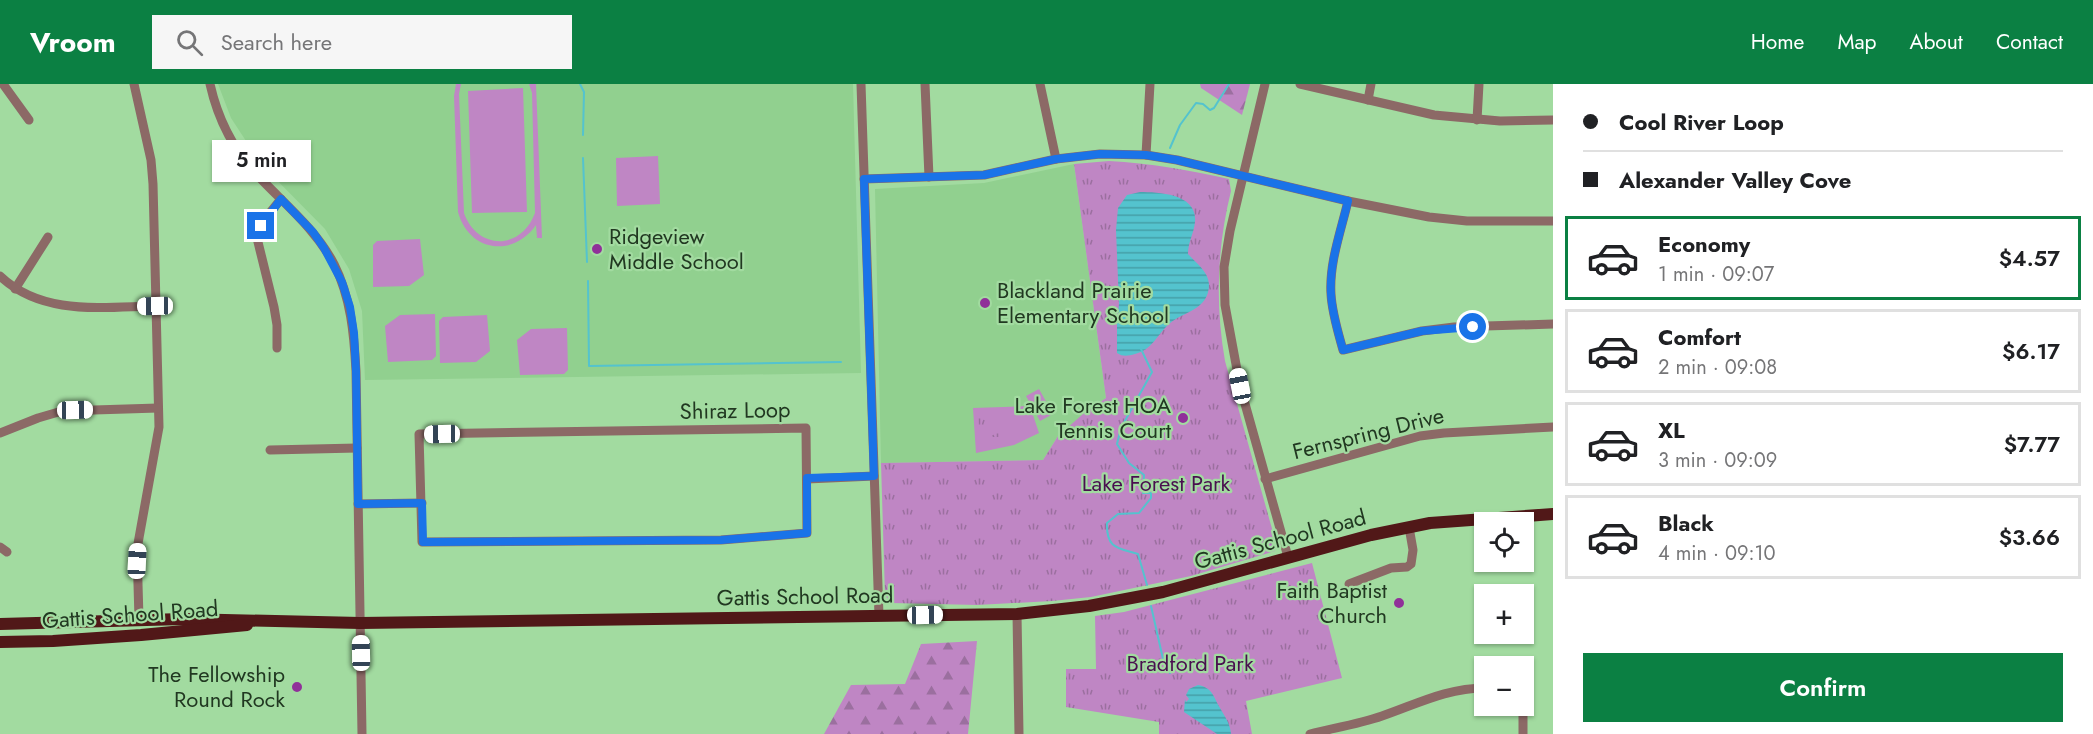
<!DOCTYPE html>
<html lang="en">
<head>
<meta charset="utf-8">
<style>
	body { margin:0; font-family:Jost,sans-serif; background:#f6f6f6; color:#202124; height:100vh; display:flex; flex-direction:column; font-size:22px; white-space:nowrap }
	* { box-sizing:border-box; margin:0 }
	p { font-size:20px; color:#757577 }
	.icon { flex:none; width:33px; height:33px; fill:none; stroke:currentColor; stroke-width:2; stroke-linecap:round; stroke-linejoin:round }
	.map { position:relative; flex:1; overflow:hidden }
	.details { display:flex; flex-direction:column; background:#fff; width:540px }
	.details>* { flex:none }
	.top-card { display:grid; align-content:center; height:132px; padding:0 30px; background:#fff }
	.fabs { position:absolute; left:1474px; top:428px; display:grid; gap:12px }
	.fabs a { display:grid; place-items:center; width:60px; height:60px; border-radius:0px; background:#fff; box-shadow:0 2px 4px #0004; font-size:30px }
	.end { position:absolute; width:27px; height:27px; margin:-14px; border:8px solid #1a73e8; background:#fff; box-shadow:0 0 0 3px #fff }
	.from { border-radius:50% }
	.bubble { position:absolute; height:42px; border-radius:0px; background:#fff; box-shadow:0 2px 4px #0004; font-size:20px; font-weight:600; line-height:42px; text-align:center }
	.car { position:absolute; width:18px; height:36px; margin:-18px -9px; border-radius:8px; box-shadow:0 0 4px 2px #0007; background:linear-gradient(#fff 24%,#345 0 40%,#fff 0 76%,#345 0 86%,#fff 0) }
	.top-card b { display:flex; align-items:center; gap:21px; height:57px; font-size:22px }
	.top-card b+b { border-top:2px solid #e0e0e0 }
	.top-card i { width:15px; height:15px; background:#202124 }
	ul { padding:0; list-style:none }
	li { display:flex; align-items:center; gap:18px; height:84px; margin:0 12px 9px; padding:0 18px; border:3px solid #e0e0e0; border-radius:0px }
	li div { flex:1 }
	li b { display:block; font-size:22px }
	li em { font-style:normal; font-weight:600 }
	li.selected { border-color:#0b8043 }
	li>.icon { width:54px; height:54px; stroke-width:1.5 }
	.primary-button { display:flex; gap:12px; margin-top:auto; padding:12px 30px }
	.primary-button a { flex:1; height:69px; border-radius:0px; background:#0b8043; color:#fff; font-size:24px; font-weight:600; line-height:69px; text-align:center }
	header { display:flex; align-items:center; gap:36px; box-sizing:border-box; height:84px; padding:0 30px; background:#0b8043; color:#fff }
	header strong { font-size:28px }
	nav { display:flex; gap:33px; margin-inline-start:auto; font-size:21px }
	.search { width:420px; height:54px; background:#f6f6f6; display:flex; align-items:center; gap:15px; box-sizing:border-box; padding:0 21px; border-radius:0px; color:#757577; font-size:22px }
	main { display:flex; flex:1; min-height:0 }
	.map>svg:first-child { display:block }
</style>
</head>
<body>
<header>
<strong>Vroom</strong>
<div class="search"><svg class="icon" aria-label="search" viewBox="0 0 24 24"><circle cx="10" cy="10" r="6"/><path d="M15 15l6 6"/></svg>Search here</div>
<nav><a>Home</a><a>Map</a><a>About</a><a>Contact</a></nav>
</header>
<main>
<div class="map">
<svg width="1553" height="650" viewBox="0 0 1553 650">
	<defs>
		<pattern id="forest-firs" width="22" height="20" patternUnits="userSpaceOnUse" patternTransform="scale(1.5)"><rect width="22" height="20" fill="#bf86c4"/><path d="M5 1l3.5 6h-7zM16 11l3.5 6h-7z" fill="#9b6f9f"/></pattern>
		<pattern id="park-tufts" width="24" height="20" patternUnits="userSpaceOnUse" patternTransform="scale(1.5)"><rect width="24" height="20" fill="#bf86c4"/><path d="M3 7l-1-3M5 7V3M7 7l1-3M15 17l-1-3M17 17v-4M19 17l1-3" fill="none" stroke="#9b6f9f"/></pattern>
		<pattern id="water-rules" width="6" height="5" patternUnits="userSpaceOnUse" patternTransform="scale(1.5)"><rect width="6" height="5" fill="#54c3ce"/><path d="M0 2.5h6" fill="none" stroke="#459fa7"/></pattern>
	</defs>
	<rect width="100%" height="100%" fill="#a2dba0"/>
	<!-- built -->
	<g fill="#91d08f">
		<path d="M218,0h635l8,289 -496,7 -3,-69 -13,-42 -24,-40 -64,-65 -30,-46z"/>
		<path d="M1074,80l32,234 -48,38 -15,24 -162,3 -6,-274 109,-6z"/>
	</g>
	<!-- grass -->
	<g fill="#bf86c4">
		<path d="M456,0h5l-2,10 5,119c13,37 57,38 71,0l-3,-120 -3,-9h7l6,154h-5l-1,-13c-23,33 -67,27 -78,-13l-4,-116z"/>
		<path d="M523,4l4,124 -55,1 -4,-122z"/>
		<path d="M658,72l2,48 -43,2 -1,-48z"/>
		<path d="M420,155l4,36 -15,11 -36,1v-42l4,-4z"/>
		<path d="M435,230l1,42 -4,4 -44,2 -3,-36 15,-11z"/>
		<path d="M487,231l3,36 -14,11 -36,1 -1,-42 4,-4z"/>
		<path d="M567,244l1,42 -4,4 -44,1 -3,-35 14,-11z"/>
		<path d="M1039,305l14,25 -13,7 -14,-25z"/>
		<path d="M1030,322l9,27 -25,12 -38,8 -3,-45z"/>
	</g>
	<!-- forest -->
	<g fill="url(#forest-firs)">
		<path d="M1200,0h50l-8,31 -41,-27z"/>
		<path d="M977,557l-9,93h-144l27,-49 54,-1 16,-40z"/>
	</g>
	<!-- park -->
	<g fill="url(#park-tufts)">
		<path d="M1109,77c41,2 80,9 120,18l2,12c-14,57 -16,112 -6,170l51,182 -1,8 -84,25 -100,21 -39,4 -75,4 -86,-2 -6,-8 -4,-132 162,-3 15,-24 25,-22 23,-16 -32,-234z"/>
		<path d="M1000,327v26h-21l-1,-25z"/>
		<path d="M1312,479l30,115 -96,23 6,33h-93v-12l-93,-15v-38h30l-1,-53 29,-4z"/>
	</g>
	<!-- water -->
	<g fill="url(#water-rules)">
		<path d="M1140,108c19,0 58,2 55,30 -1,11 -7,20 -7,32 8,9 20,17 21,30 0,27 -26,27 -40,40 -13,12 -16,25 -34,30 -7,2 -12,3 -18,-1v-33l2,-16 -3,-74 2,-22 9,-13z"/>
		<path d="M1198,601c15,3 15,11 22,23 5,9 10,15 11,26h-14l-33,-22 1,-13 1,3 3,-3 -3,-4 3,-6z"/>
	</g>
	<g fill="none" stroke-linecap="round" stroke-linejoin="round">
		<!-- stream -->
		<g stroke="#54c3ce" stroke-width="2">
			<path d="M580,0l4,8 -1,43"/>
			<path d="M1170,64l10,-23 16,-22 7,1 7,6 4,-2 15,-24"/>
			<path d="M583,74l4,104"/>
			<path d="M588,197l1,85 252,-4"/>
			<path d="M1141,265l11,23 -31,56 -4,16 12,19 15,12 -1,18h8v5l-12,15 -21,1 -11,9c-1,26 11,25 31,31l9,31"/>
			<path d="M1151,522l12,53 7,14"/>
		</g>
		<!-- minor -->
		<g stroke="#8c6966" stroke-width="9">
			<path d="M3,0l26,36"/>
			<path d="M134,0l17,76 2,24 6,243 -22,122 2,70"/>
			<path d="M210,0c8,36 26,70 52,96 26,27 54,50 72,84 17,34 20,70 22,107l6,363"/>
			<path d="M861,0l18,532"/>
			<path d="M925,0l4,93"/>
			<path d="M1040,0l16,75"/>
			<path d="M1265,0l-35,147 -6,36 1,38 15,81 48,171"/>
			<path d="M1300,0l134,31 66,6 53,-1"/>
			<path d="M1368,16l3,-16"/>
			<path d="M1477,36l2,-36"/>
			<path d="M1146,71l4,-71"/>
			<path d="M864,95l120,-4 72,-16 44,-5 46,1 31,5 171,41 81,16 38,4h86"/>
			<path d="M1348,117c-7,30 -19,62 -17,93 1,19 7,38 12,56l79,-19 32,-4 99,-3"/>
			<path d="M0,192c42,40 102,31 155,30"/>
			<path d="M15,205l33,-52"/>
			<path d="M277,264v-23l-3,-18 -17,-69 7,-18 17,-21"/>
			<path d="M806,344l1,105 -86,7 -299,2 -3,-108z"/>
			<path d="M0,349l38,-15 24,-7 96,-3"/>
			<path d="M270,366l87,-2"/>
			<path d="M807,395l67,-3"/>
			<path d="M1265,395l155,-43 24,-3 109,-6"/>
			<path d="M358,420l64,-1"/>
			<path d="M0,463l7,5"/>
			<path d="M1349,500l42,-16 16,-1 4,-3 2,-14 -4,-23"/>
			<path d="M1017,530l2,120"/>
			<path d="M1310,650c24,-6 49,-10 72,-18 35,-12 65,-28 103,-28"/>
			<path d="M1523,650v-29"/>
		</g>
		<!-- major -->
		<g stroke="#511818" stroke-width="12">
			<path d="M0,540l183,-5 177,4 657,-9 72,-8 74,-14 208,-57 59,-12 123,-9"/>
			<path d="M0,558l53,-1 88,-6 106,-10"/>
		</g>
	</g>
	<g fill="none" stroke-linecap="round" stroke-linejoin="round">
		<!-- route -->
		<path stroke="#1a73e8" stroke-width="8" d="M261,142l20,-27 32,33 11,16 18,34 8,25 4,26 2,38 2,133 64,-1 1,39 298,-2 86,-7v-55l67,-2 -10,-297 120,-4 72,-16 44,-5 46,1 31,5 171,41c-7,30 -19,62 -17,93 1,19 7,38 12,56l79,-19 51,-4"/>
	</g>
	<!-- markers -->
	<g fill="#903099" stroke="#a2dba0" stroke-width="2">
		<circle cx="597" cy="165" r="6"/>
		<circle cx="985" cy="219" r="6"/>
		<circle cx="1183" cy="334" r="6"/>
		<circle cx="1399" cy="519" r="6"/>
		<circle cx="297" cy="603" r="6"/>
	</g>
	<g text-anchor="middle" dominant-baseline="central" stroke-width="4.5" stroke-linejoin="round" paint-order="stroke">
		<!-- poi labels -->
		<g font-size="22" fill="#213821" stroke="#a2dba0" text-anchor="end">
			<text x="609" y="152" text-anchor="start">Ridgeview<tspan x="609" dy="25">Middle School</tspan></text>
			<text x="997" y="206" text-anchor="start">Blackland Prairie<tspan x="997" dy="25">Elementary School</tspan></text>
			<text x="1171" y="321">Lake Forest HOA<tspan x="1171" dy="25">Tennis Court</tspan></text>
			<text x="1387" y="506">Faith Baptist<tspan x="1387" dy="25">Church</tspan></text>
			<text x="285" y="590">The Fellowship<tspan x="285" dy="25">Round Rock</tspan></text>
		</g>
		<!-- street labels -->
		<g font-size="22" fill="#213821" stroke="#a2dba0">
			<text transform="translate(735 326) rotate(-1)">Shiraz Loop</text>
			<text transform="translate(1368 349) rotate(-14)">Fernspring Drive</text>
			<text transform="translate(1280 455) rotate(-15)">Gattis School Road</text>
			<text transform="translate(805 512) rotate(-1)">Gattis School Road</text>
			<text transform="translate(130 530) rotate(-4)">Gattis School Road</text>
		</g>
		<!-- park labels -->
		<g font-size="22" fill="#490f4f" stroke="#a2dba0">
			<text x="1156" y="399">Lake Forest Park</text>
			<text x="1190" y="579">Bradford Park</text>
		</g>
	</g>
</svg>
<div class="fabs">
<a><svg class="icon" aria-label="locate" viewBox="0 0 24 24"><circle cx="12" cy="12" r="6"/><path d="M12 2v4M12 18v4M2 12h4M18 12h4"/></svg></a>
<a>+</a>
<a>−</a>
</div>
<i class="end from" style="left:1473px;top:243px"></i>
<i class="end" style="left:261px;top:142px"></i>
<div class="bubble" style="left:212px;top:56px;width:99px">5 min</div>
<i class="car" style="left:155px;top:222px;rotate:269deg"></i>
<i class="car" style="left:1240px;top:302px;rotate:349deg"></i>
<i class="car" style="left:75px;top:326px;rotate:89deg"></i>
<i class="car" style="left:442px;top:350px;rotate:269deg"></i>
<i class="car" style="left:137px;top:477px;rotate:3deg"></i>
<i class="car" style="left:925px;top:531px;rotate:89deg"></i>
<i class="car" style="left:361px;top:569px;rotate:359deg"></i>
</div>
<section class="details">
<div class="top-card">
<b><i class="from"></i>Cool River Loop</b>
<b><i></i>Alexander Valley Cove</b>
</div>
<ul>
<li class="selected"><svg class="icon" aria-label="car" viewBox="0 0 24 24"><path d="M5 17H2v-5l4-1 3-4h7l3 4 3 1v5h-3M9 17h6M6 11h13"/><circle cx="7" cy="17" r="2"/><circle cx="17" cy="17" r="2"/></svg><div><b>Economy</b><p>1 min · 09:07</p></div><em>$4.57</em></li>
<li><svg class="icon" aria-label="car" viewBox="0 0 24 24"><path d="M5 17H2v-5l4-1 3-4h7l3 4 3 1v5h-3M9 17h6M6 11h13"/><circle cx="7" cy="17" r="2"/><circle cx="17" cy="17" r="2"/></svg><div><b>Comfort</b><p>2 min · 09:08</p></div><em>$6.17</em></li>
<li><svg class="icon" aria-label="car" viewBox="0 0 24 24"><path d="M5 17H2v-5l4-1 3-4h7l3 4 3 1v5h-3M9 17h6M6 11h13"/><circle cx="7" cy="17" r="2"/><circle cx="17" cy="17" r="2"/></svg><div><b>XL</b><p>3 min · 09:09</p></div><em>$7.77</em></li>
<li><svg class="icon" aria-label="car" viewBox="0 0 24 24"><path d="M5 17H2v-5l4-1 3-4h7l3 4 3 1v5h-3M9 17h6M6 11h13"/><circle cx="7" cy="17" r="2"/><circle cx="17" cy="17" r="2"/></svg><div><b>Black</b><p>4 min · 09:10</p></div><em>$3.66</em></li>
</ul>
<div class="primary-button"><a>Confirm</a></div>
</section>
</main>
</body>
</html>
